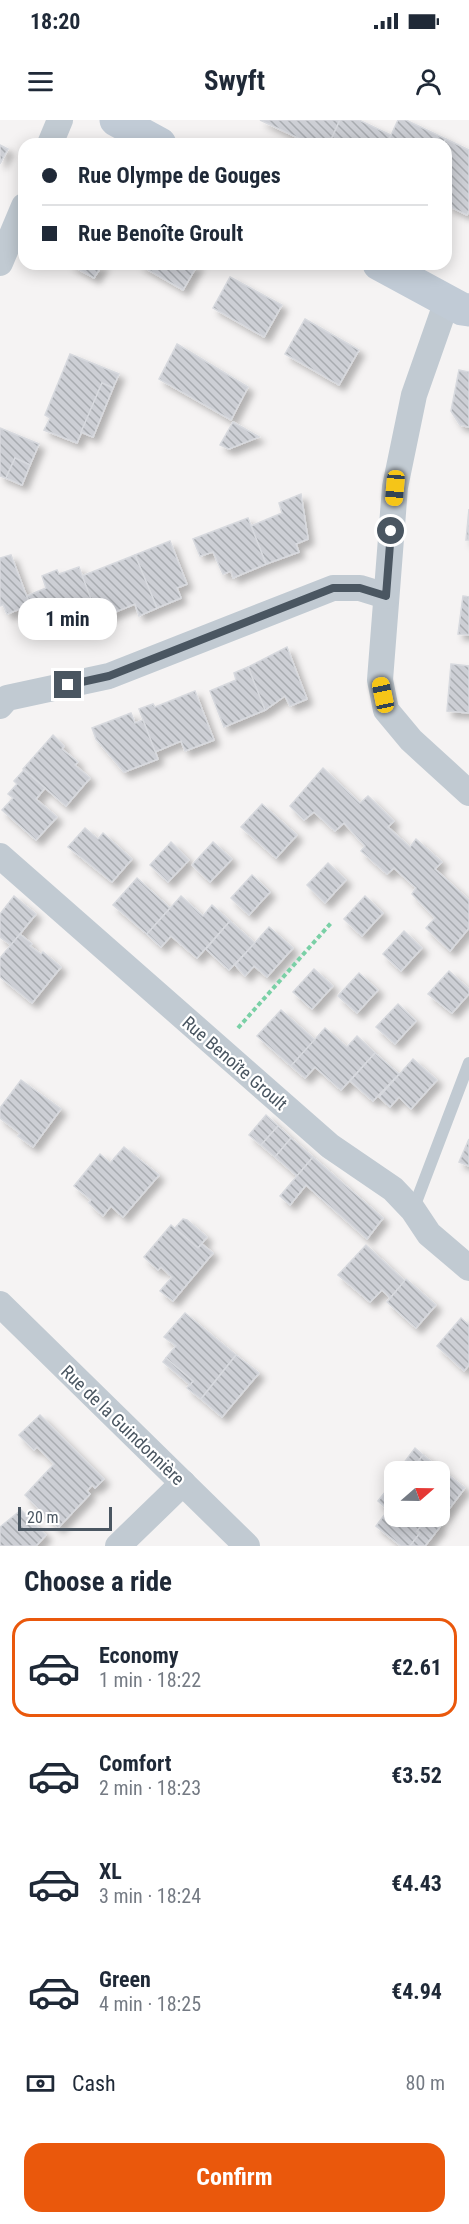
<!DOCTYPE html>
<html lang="en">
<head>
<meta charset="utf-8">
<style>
	body { margin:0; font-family:"Roboto Condensed",sans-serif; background:#f2f2f3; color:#1f2937; height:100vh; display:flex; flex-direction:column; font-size:22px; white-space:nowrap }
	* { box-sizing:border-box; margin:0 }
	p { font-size:20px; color:#747a83 }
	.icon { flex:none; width:33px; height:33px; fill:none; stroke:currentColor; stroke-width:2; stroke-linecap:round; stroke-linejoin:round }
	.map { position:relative; height:1426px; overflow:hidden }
	.side { display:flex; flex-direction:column; background:#fff; flex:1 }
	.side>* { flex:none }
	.banner { position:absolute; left:18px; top:18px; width:434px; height:132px; border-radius:18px; box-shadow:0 3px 15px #0003; display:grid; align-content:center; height:132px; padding:0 24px; background:#fff }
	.needle { width:39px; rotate:70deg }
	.fabs { position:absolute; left:384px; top:1341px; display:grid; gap:12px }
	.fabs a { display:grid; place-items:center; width:66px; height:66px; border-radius:12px; background:#fff; box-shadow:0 3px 15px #0003; font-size:30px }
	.scale { position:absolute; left:18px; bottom:15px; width:94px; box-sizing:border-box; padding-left:6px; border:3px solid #4a5661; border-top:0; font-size:16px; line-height:21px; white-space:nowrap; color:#4a5661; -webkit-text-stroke:4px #fff; paint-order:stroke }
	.end { position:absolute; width:27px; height:27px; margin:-14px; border:8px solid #4a5661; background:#fff; box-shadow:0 0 0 3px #fff }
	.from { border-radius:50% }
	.bubble { position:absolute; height:42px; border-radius:18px; background:#fff; box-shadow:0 3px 15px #0003; font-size:20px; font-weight:700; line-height:42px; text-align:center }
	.car { position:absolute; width:18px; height:36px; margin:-18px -9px; border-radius:8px; box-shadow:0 0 4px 2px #0007; background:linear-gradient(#f5c518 24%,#345 0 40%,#f5c518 0 76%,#345 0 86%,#f5c518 0) }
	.banner b { display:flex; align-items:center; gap:21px; height:57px; font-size:22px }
	.banner b+b { border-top:2px solid #e0e1e3 }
	.banner i { width:15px; height:15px; background:#1f2937 }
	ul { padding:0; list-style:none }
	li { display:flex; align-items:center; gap:18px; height:99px; margin:0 12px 9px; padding:0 12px; border:3px solid transparent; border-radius:18px }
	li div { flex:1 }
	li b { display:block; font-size:22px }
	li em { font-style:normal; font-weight:700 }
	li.active { border-color:#ea580c }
	li>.icon { width:54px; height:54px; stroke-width:1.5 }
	h2 { padding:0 24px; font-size:27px; line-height:72px }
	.pay { display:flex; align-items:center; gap:15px; height:66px; padding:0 24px; font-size:22px }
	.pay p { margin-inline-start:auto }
	.button { display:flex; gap:12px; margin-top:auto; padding:12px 24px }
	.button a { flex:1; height:69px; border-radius:18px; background:#ea580c; color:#fff; font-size:24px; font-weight:700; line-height:69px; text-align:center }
	.status { display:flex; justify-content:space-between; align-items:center; height:42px; padding:0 30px; background:#fff; direction:ltr }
	.status svg { height:16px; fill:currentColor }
	header { display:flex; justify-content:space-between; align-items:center; height:78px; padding:0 24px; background:#fff; font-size:27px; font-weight:700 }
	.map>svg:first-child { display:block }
</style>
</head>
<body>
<div class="status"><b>18:20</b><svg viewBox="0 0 49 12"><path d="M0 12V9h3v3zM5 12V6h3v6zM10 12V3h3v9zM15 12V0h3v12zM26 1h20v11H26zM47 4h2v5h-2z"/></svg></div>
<header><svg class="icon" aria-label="menu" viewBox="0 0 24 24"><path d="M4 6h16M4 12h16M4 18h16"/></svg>Swyft<svg class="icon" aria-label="person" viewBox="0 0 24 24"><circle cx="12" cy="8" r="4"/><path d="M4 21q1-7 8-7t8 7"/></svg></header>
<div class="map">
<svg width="469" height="1426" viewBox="0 0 469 1426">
	<defs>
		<pattern id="building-back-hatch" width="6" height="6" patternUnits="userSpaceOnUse" patternTransform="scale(1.5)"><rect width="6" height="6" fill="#cdcfd5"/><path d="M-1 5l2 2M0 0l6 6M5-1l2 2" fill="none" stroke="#a8abb0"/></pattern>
		<filter id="shadow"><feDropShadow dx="5.5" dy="5.5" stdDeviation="3" flood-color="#0004"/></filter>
	</defs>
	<rect width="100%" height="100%" fill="#f5f3f3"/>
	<!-- building -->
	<g fill="url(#building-back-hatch)" stroke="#d7d9de" stroke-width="1.5" filter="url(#shadow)">
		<path d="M260,0h80l-11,24h-18z"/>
		<path d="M340,0h19l32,15 -4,9h-58z"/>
		<path d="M398,0h8l40,19 -3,5h-56z"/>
		<path d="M446,19l23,11v61l-2,4 -21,-10 7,-16 -7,-4v-41h-3z"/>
		<path d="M0,25l8,4 -8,15z"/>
		<path d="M69,144h34l-9,14z"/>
		<path d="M138,144h60l-15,26z"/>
		<path d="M230,157l52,28 -18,32 -51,-29z"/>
		<path d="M305,199l54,31 -20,35 -54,-31z"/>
		<path d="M177,224l71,43 -17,33 -72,-41z"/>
		<path d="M70,234l49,20 -6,14 -11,-5 -25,60 -33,-13 6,-12 -5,-3z"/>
		<path d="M459,250l10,2v55l-9,-2 -9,-14z"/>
		<path d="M102,263l11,5 -20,49 -12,-5z"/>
		<path d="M233,302l26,15 -30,12 -9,-4z"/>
		<path d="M0,308l39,16 -9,21 -15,-7 -9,20 -6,-2z"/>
		<path d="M15,338l15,7 -8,20 -16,-7z"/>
		<path d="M301,374l7,45 -12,5 3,8 -33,12 -15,-38 31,-13 -3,-10z"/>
		<path d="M469,389v31h-3z"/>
		<path d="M248,398l18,46 -33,14 -2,-7 -8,3 -10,-22 -13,4 -7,-17z"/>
		<path d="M170,421l17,43 -10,4 4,10 -24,10 -22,-53z"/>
		<path d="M11,435l19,50 -23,9 -4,-9 -3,1v-48z"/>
		<path d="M135,435l22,53 -18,8 -4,-12 -37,15 -16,-43z"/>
		<path d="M79,447l13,35 -19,8 3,9 -16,7 -4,-13 -20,7 -9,-24 19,-8 -4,-12 15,-6 2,4z"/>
		<path d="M463,476l6,1v38l-11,-1z"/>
		<path d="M287,527l20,52 -17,7 -5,-10 -20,14 -17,-43z"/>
		<path d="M451,544l18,2v47l-22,-2z"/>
		<path d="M248,547l17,43 -41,17 -14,-36 26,-11 -2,-7z"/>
		<path d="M195,571l19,49 -29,11 -4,-10 -26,11 -16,-43 14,-5 2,3z"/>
		<path d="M131,593l4,10 8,-3 15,39 -34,13 -28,-33 -4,-11z"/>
		<path d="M53,615l11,11 -2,3 16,13 -3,3 15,13 -24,28 -43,-37z"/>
		<path d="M323,648l37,35 8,-7 26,25 -6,6 22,20 6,-8 26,23 -7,7 34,31v28l-19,23 -24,-23 9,-10 -23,-24 4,-6 -22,-20 -7,6 -26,-23 4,-5 -21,-23 -9,8 -21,-19 -10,8 -14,-14z"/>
		<path d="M24,650l21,18 -9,11 21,18 -21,23 -34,-30 11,-12 -5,-4 9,-10 -3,-3z"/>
		<path d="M262,684l35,31 -21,23 -35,-31z"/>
		<path d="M85,708l13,11 5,-6 29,26 -20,23 -44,-35z"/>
		<path d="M171,722l18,18 -21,22 -18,-17z"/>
		<path d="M213,722l19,17 -22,23 -18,-17z"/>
		<path d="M328,743l18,17 -21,23 -18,-18z"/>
		<path d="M252,755l18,17 -21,23 -18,-17z"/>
		<path d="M137,758l33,30 -23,26 -34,-29z"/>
		<path d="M14,776l22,18 -25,31 -11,-8v-23z"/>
		<path d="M181,776l22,20 9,-11 18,16 -33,37 -26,-22 -10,11 -14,-13z"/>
		<path d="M365,776l18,17 -21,23 -18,-17z"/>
		<path d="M230,801l25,22 -26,27 -23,-21z"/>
		<path d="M269,807l24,21 -26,29 -13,-11 -9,10 -10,-11z"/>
		<path d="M404,811l18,17 -21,23 -18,-17z"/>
		<path d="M20,814l12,10 -2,2 11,8 2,-2 18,15 -29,36 -32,-26v-19z"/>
		<path d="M314,849l19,17 -21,23 -19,-17z"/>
		<path d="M449,851l20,18v5l-17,19 -24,-19z"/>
		<path d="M359,853l19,17 -21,23 -19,-17z"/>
		<path d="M398,884l18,17 -21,23 -19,-17z"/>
		<path d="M281,890l34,30 -24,26 -34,-30z"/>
		<path d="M325,908l22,19 10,-11 18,17 -34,37 -26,-23 -10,11 -14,-12z"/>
		<path d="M375,933l24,21 -26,27 -23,-20z"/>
		<path d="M413,939l24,21 -26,29 -12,-12 -9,10 -11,-10z"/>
		<path d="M21,960l40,29 -28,38 -15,-11 2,-3 -20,-15v-10z"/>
		<path d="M266,995l12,11 -17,19 -12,-10z"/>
		<path d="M278,1006l13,12 -16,19 -14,-12z"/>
		<path d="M291,1018l22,19 -16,19 -22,-19z"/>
		<path d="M469,1019v27l-10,-4z"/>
		<path d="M124,1027l35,28 -36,42 -12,-11 -8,10 -14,-13 2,-3 -17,-14 26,-32 10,9z"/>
		<path d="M313,1037l70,61 -16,21 -61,-54 -16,20 -10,-9z"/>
		<path d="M183,1099l4,1 20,17 -9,11 -23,-20z"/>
		<path d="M171,1105l27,23 4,-4 11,9 -40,48 -13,-10 12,-14 -11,-10 -3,3 -14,-13z"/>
		<path d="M366,1125l39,36 -15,17 -8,-8 -12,12 -32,-27z"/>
		<path d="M406,1159l30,26 -20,23 -29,-26z"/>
		<path d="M185,1193l51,42 -35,44 -14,-11 6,-7 -27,-23 10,-12 -12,-9z"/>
		<path d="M461,1198l8,7v40l-5,6 -27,-25z"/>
		<path d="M236,1235l23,18 -37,44 -21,-18z"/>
		<path d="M166,1238l27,23 -3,4 -27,-23z"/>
		<path d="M40,1295l64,64 -9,9 -3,-3 -5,6 3,3 -32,34 -33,-33 29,-31 -17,-17 -3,3 -15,-15z"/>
		<path d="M415,1328l8,7 -13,17h-13z"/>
		<path d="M423,1335l42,33 -28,37 -9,-7 -11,13 3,2 -10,13h-9l-25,-20 12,-16 -10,-9 16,-20v35h46v-44h-30z"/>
		<path d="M21,1390l25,25 -10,11h-36v-19z"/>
		<path d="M428,1398l12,9 -15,19h-15l10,-13 -3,-2z"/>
	</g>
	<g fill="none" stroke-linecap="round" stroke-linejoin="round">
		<!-- path -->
		<path stroke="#7ad0a6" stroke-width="4" stroke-dasharray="4.5 3" stroke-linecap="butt" d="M238,908l93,-105"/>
		<!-- lane -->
		<path stroke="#c1cad2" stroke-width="12" d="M413,1090l56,-147"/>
		<!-- street -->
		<g stroke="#c1cad2" stroke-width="26">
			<path d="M50,24l10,-24"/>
			<path d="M0,143l24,-57"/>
			<path d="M447,181l-33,94 -19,92 -15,193 6,30 25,30 58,53"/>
			<path d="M0,586l7,-8 102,-22 224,-88h27l26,8"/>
			<path d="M0,736l330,290 63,43 20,21 16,24 40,34"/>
			<path d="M0,1184l247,242"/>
			<path d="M118,1426l65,-63"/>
		</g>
		<!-- secondary -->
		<g stroke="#c1cbd6" stroke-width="33">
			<path d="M116,0l44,24"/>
			<path d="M379,144l83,45 7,1"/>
		</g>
	</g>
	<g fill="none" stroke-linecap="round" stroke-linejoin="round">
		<!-- route -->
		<path stroke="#4a5661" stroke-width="8" d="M68,565l41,-9 224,-88h27l26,8 5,-65"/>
	</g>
	<g text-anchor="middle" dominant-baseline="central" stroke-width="4.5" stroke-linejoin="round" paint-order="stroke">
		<!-- street labels -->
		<g font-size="18" fill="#4a5661" stroke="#fff">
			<text transform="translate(235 943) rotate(41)">Rue Benoîte Groult</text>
			<text transform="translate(123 1305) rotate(44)">Rue de la Guindonnière</text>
		</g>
	</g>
</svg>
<div class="fabs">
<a><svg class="needle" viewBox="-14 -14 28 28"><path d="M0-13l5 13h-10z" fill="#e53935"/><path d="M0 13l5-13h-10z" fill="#747a83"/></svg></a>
</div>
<div class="scale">20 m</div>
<i class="end from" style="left:391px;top:411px"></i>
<i class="end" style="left:68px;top:565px"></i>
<div class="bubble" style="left:18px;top:478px;width:99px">1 min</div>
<i class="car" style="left:395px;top:368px;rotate:185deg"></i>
<i class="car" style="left:383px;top:575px;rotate:348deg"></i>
<div class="banner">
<b><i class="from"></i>Rue Olympe de Gouges</b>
<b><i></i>Rue Benoîte Groult</b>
</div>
</div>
<section class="side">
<h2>Choose a ride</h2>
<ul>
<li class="active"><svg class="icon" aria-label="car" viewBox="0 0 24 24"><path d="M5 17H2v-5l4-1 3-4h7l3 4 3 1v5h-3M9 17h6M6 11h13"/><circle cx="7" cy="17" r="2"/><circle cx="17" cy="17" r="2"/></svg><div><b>Economy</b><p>1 min · 18:22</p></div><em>€2.61</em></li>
<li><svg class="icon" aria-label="car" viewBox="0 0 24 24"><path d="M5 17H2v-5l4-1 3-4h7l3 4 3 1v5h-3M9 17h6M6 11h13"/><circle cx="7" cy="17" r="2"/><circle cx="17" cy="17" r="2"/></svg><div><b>Comfort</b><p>2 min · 18:23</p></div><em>€3.52</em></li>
<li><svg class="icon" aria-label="car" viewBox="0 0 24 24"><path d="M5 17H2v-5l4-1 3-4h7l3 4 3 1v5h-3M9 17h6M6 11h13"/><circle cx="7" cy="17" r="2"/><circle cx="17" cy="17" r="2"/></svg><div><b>XL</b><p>3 min · 18:24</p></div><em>€4.43</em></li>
<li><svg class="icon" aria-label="car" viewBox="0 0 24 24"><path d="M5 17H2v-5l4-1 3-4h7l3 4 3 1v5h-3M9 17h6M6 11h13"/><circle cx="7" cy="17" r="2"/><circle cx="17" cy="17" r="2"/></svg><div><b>Green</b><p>4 min · 18:25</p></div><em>€4.94</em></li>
</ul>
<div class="pay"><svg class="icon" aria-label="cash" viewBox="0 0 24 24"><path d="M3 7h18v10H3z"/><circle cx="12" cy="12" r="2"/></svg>Cash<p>80 m</p></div>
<div class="button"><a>Confirm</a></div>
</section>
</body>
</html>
